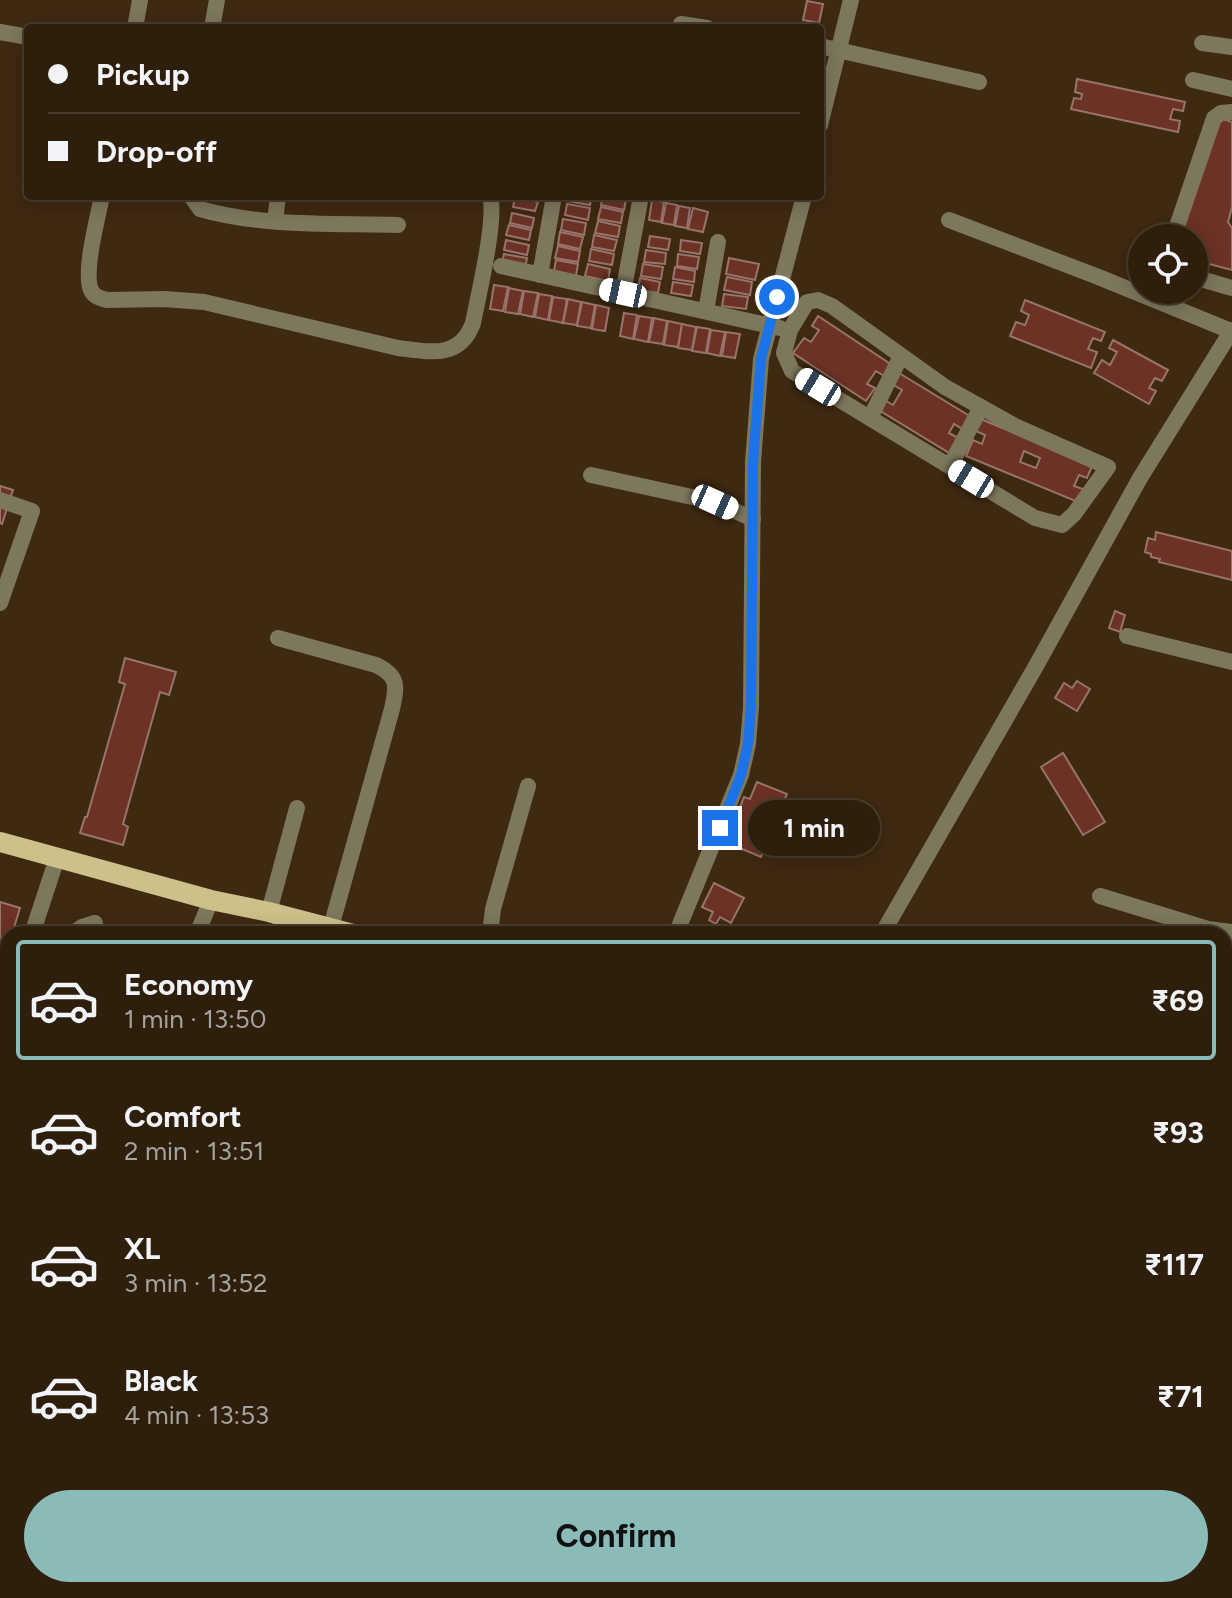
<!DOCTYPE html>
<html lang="en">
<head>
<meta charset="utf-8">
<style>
	body { margin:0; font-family:Figtree,sans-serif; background:#362716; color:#f1f3f6; height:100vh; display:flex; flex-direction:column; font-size:30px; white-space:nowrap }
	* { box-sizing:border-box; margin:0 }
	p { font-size:26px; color:#a7a29d }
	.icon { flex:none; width:44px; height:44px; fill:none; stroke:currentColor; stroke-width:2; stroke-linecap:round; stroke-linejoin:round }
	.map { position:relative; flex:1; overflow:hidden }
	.sheet { position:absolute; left:0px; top:926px; width:1232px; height:672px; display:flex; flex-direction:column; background:#2e1f0d; border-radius:24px 24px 0 0; box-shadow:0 4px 20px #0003,0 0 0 2px #493d2e }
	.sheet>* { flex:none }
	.guide { position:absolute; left:24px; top:24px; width:800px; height:176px; border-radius:8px; box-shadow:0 4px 20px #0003,0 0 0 2px #493d2e; display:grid; align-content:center; height:176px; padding:0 24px; background:#2e1f0d }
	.buttons { position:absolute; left:1128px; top:224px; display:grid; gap:16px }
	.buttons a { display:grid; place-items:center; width:80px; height:80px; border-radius:50%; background:#2e1f0d; box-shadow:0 4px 20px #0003,0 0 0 2px #493d2e; font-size:40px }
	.end { position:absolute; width:36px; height:36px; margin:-18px; border:10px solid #1a73e8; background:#fff; box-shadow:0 0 0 4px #fff }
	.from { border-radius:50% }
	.bubble { position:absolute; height:56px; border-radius:28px; background:#2e1f0d; box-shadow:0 4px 20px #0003,0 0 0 2px #493d2e; font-size:26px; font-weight:700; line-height:56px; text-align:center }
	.car { position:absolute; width:24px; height:48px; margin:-24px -12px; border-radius:10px; box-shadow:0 0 6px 2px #0007; background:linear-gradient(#fff 24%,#345 0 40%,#fff 0 76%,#345 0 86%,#fff 0) }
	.guide b { display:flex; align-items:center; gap:28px; height:76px; font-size:30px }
	.guide b+b { border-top:2px solid #493d2e }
	.guide i { width:20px; height:20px; background:#f1f3f6 }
	ul { padding:14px 0 0; list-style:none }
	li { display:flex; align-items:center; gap:24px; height:120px; margin:0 16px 12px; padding:0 8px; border:4px solid transparent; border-radius:8px }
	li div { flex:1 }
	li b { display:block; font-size:30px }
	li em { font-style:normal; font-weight:700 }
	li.on { border-color:#8bbbb9 }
	li>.icon { width:72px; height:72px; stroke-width:1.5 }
	.button { display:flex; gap:16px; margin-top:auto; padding:16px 24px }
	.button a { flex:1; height:92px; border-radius:48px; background:#8bbbb9; color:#111; font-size:32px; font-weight:700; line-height:92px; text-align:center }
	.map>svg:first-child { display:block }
</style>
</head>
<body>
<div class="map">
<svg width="1232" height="1598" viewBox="0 0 1232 1598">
	<rect width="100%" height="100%" fill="#3e2911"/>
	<!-- building -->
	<g fill="#6b3225" stroke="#99746c" stroke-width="2" fill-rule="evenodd">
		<path d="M807,1l16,3 -4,19 -16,-3z"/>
		<path d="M1077,79l108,23 -2,9 -10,-2 -3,10 10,2 -2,11 -107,-23 3,-11 7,1 1,-5 -7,-2z"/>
		<path d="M1221,118l11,4v85l-4,15 4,6v42l-38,-10v-22h-14z"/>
		<path d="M568,196h24l-2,9 -23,-4z"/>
		<path d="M603,196l23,3 -2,11 -23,-5z"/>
		<path d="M515,197l23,5 -3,9 -22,-4z"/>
		<path d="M652,200l12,2 -3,20 -12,-2z"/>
		<path d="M666,203l11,2 -3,20 -12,-2z"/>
		<path d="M567,204l23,4 -2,12 -23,-5z"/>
		<path d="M679,206l11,2 -3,20 -12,-2z"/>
		<path d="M601,207l22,5 -2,11 -23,-4z"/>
		<path d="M693,208l15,4 -5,20 -15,-3z"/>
		<path d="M512,213l22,5 -2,10 -22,-5z"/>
		<path d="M563,219l23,4 -2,12 -23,-5z"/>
		<path d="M598,221l22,5 -2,11 -23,-4z"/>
		<path d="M509,225l22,5 -2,10 -23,-5z"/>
		<path d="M560,232l23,5 -3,12 -22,-5z"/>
		<path d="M594,235l23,5 -3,11 -22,-4z"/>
		<path d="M650,236l20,3 -2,11 -20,-3z"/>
		<path d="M506,240l23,5 -2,10 -23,-5z"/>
		<path d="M681,240l21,3 -2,11 -20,-3z"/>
		<path d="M558,246l22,5 -2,11 -23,-4z"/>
		<path d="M591,249l23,5 -2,11 -23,-4z"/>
		<path d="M646,250l20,3 -1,11 -21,-2z"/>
		<path d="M504,254l23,4 -2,10 -23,-5z"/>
		<path d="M678,254l21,3 -2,12 -20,-3z"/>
		<path d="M729,258l30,6 -4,16 -29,-6z"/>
		<path d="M556,260l22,4 -2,12 -22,-5z"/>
		<path d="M588,264l22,5 -2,12 -23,-5z"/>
		<path d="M643,264l20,3 -2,12 -20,-3z"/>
		<path d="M675,267l20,4 -1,11 -21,-3z"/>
		<path d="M727,277l25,5 -2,13 -26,-5z"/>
		<path d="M640,278l20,4 -2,11 -20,-3z"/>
		<path d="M673,282l20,3 -2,11 -20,-3z"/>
		<path d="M494,285l14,2 -5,24 -13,-2z"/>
		<path d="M509,288l14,3 -5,23 -13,-2z"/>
		<path d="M524,291l14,2 -5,24 -13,-3z"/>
		<path d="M539,294l13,2 -4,24 -13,-3z"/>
		<path d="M724,294l24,3 -2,12 -24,-3z"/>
		<path d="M553,297l14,2 -4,24 -14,-3z"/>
		<path d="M568,299l13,3 -4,23 -14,-2z"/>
		<path d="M1025,300l80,32 -4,9 -8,-3 -5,11 9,3 -6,16 -81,-32 6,-14 9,3 4,-10 -8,-4z"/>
		<path d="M582,302l13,3 -4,23 -14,-2z"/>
		<path d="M596,305l13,3 -4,23 -13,-2z"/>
		<path d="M624,313l13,2 -4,24 -13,-3z"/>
		<path d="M639,316l13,2 -4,24 -14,-3z"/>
		<path d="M818,316l74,49 -8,11 -8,-5 -9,13 8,4 -9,13 -73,-48 11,-15 7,4 8,-12 -7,-4z"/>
		<path d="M654,318l13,3 -4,23 -14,-2z"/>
		<path d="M668,321l14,3 -4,23 -14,-2z"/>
		<path d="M682,324l14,3 -4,23 -14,-2z"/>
		<path d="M697,327l13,2 -4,24 -14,-2z"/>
		<path d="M711,330l14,2 -5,24 -13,-3z"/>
		<path d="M726,332l14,2 -5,24 -13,-2z"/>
		<path d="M1113,340l55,30 -6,11 -7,-3 -6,10 7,3 -7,13 -55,-31 8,-13 8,5 7,-13 -8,-4z"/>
		<path d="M899,373l74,45 -7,13 -12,-7 -5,9 11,6 -9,15 -74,-45 6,-10 10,6 9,-15 -10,-6z"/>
		<path d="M981,419l111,47 -5,12 -8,-3 -5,11 9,3 -5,13 -112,-46 7,-16 9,4 3,-9 -9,-4zM1024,451l16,7 -4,10 -16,-6z"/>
		<path d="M0,486l13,4 -11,34 -2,-1z"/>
		<path d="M1156,532l76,19v29l-73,-18 1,-3 -9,-2v-3l-6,-2 3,-14 7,2z"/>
		<path d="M1115,611l10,4 -5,17 -11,-4z"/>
		<path d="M125,658l51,14 -7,23 -9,-3 -37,132 5,3 -5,18 -43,-12 5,-16h2l38,-133 -6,-2z"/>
		<path d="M1077,681l13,8 -13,22 -22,-13 9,-15 8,5z"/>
		<path d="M1063,753l42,69 -22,13 -42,-68z"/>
		<path d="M757,782l30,12 -26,63 -31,-13 4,-8 -5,-2 15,-37 6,2z"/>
		<path d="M714,883l30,15 -13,25 -11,-6 -4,7 -7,-4 4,-8 -11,-5z"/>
		<path d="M0,902l20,6 -8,26h-4v12l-8,26z"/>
		<path d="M1231,1051l1,1v208l-5,21 -3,-1v-202z"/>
		<path d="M1224,1312l8,3v267l-8,-2z"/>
	</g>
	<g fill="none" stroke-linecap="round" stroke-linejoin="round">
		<!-- minor -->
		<g stroke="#7d775d" stroke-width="16">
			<path d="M681,24l26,4"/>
			<path d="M135,28l5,-28"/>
			<path d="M212,28l5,-28"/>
			<path d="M0,32l28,5"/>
			<path d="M1202,43l30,4"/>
			<path d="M820,46l159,36"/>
			<path d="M1193,80l39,9"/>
			<path d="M820,125l31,-125"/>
			<path d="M102,196c-4,21 -19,76 -11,94 3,7 9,8 16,10l57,-1 40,3 194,46c32,4 62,11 75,-25 5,-26 24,-105 17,-127"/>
			<path d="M191,196l9,13c62,18 134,14 198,16"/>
			<path d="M949,220l147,56 135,55"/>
			<path d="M275,221l3,-25"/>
			<path d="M1173,238l41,-120 7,-5 11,-1"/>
			<path d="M501,266l279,62"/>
			<path d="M540,275l14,-79"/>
			<path d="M1194,277l38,11"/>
			<path d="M623,293l18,-97"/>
			<path d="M818,300l14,6 113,81 70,39 93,41 -34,47 -12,11 -27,-7 -243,-147 -8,-18 6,-23 17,-28z"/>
			<path d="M706,311l12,-69"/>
			<path d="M870,418l31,-62"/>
			<path d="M950,466l31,-59"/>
			<path d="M591,475l124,27 38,17"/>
			<path d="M0,500l32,11 -32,92"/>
			<path d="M1127,636l105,26"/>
			<path d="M278,638l98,27c23,11 21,21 16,44l-61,218"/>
			<path d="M1100,896l108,33 24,3"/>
			<path d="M269,912l28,-104"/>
			<path d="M32,934l25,-76"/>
			<path d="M72,934l10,-7 13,-4"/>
			<path d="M197,934l14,-34"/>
			<path d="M277,934l6,-18"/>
			<path d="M490,934l3,-25 35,-123"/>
			<path d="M676,934l65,-159 7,-31 3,-37 2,-245 8,-103 43,-163"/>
			<path d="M882,934l154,-268 104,-188 92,-148"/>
			<path d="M0,1030l8,-24"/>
			<path d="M1224,1052l8,-34"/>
			<path d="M432,1590l24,8"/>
			<path d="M514,1598l4,-8"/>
			<path d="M894,1598l3,-8"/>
			<path d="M1087,1598l1,-8"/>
		</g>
		<!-- major -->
		<g stroke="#cdc08a" stroke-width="20">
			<path d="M0,842l211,58 58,12 84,22"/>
			<path d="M1224,1292l8,2"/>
		</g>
	</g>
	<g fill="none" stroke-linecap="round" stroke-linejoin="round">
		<!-- route -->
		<path stroke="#1a73e8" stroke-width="10" d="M720,828l21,-53 7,-31 3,-37 2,-245 8,-103 16,-62"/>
	</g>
</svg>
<div class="buttons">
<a><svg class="icon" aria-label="locate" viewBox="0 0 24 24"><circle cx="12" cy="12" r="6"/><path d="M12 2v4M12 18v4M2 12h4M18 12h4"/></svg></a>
</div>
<i class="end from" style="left:777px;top:297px"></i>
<i class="end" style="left:720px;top:828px"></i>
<div class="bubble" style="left:748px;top:800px;width:132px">1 min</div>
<i class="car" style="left:623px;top:293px;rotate:282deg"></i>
<i class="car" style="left:818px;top:387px;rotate:301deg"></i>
<i class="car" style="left:971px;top:479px;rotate:301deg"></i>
<i class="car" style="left:715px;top:502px;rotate:114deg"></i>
<div class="guide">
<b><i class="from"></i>Pickup</b>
<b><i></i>Drop-off</b>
</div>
<section class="sheet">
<ul>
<li class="on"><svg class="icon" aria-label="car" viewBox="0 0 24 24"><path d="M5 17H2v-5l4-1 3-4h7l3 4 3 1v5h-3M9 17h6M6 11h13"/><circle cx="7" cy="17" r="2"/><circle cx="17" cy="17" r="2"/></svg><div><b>Economy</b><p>1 min · 13:50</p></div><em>₹69</em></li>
<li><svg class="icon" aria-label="car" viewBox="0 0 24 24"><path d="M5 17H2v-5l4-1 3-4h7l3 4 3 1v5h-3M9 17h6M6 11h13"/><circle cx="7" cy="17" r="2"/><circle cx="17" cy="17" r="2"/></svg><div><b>Comfort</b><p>2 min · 13:51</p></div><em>₹93</em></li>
<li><svg class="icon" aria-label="car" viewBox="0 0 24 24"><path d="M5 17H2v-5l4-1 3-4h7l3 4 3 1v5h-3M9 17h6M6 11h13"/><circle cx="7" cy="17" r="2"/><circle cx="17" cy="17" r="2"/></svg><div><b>XL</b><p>3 min · 13:52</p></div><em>₹117</em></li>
<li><svg class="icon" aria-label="car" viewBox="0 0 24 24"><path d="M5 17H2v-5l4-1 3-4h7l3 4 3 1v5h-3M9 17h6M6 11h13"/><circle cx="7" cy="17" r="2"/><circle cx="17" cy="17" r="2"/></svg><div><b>Black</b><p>4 min · 13:53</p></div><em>₹71</em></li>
</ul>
<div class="button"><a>Confirm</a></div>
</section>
</div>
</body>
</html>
